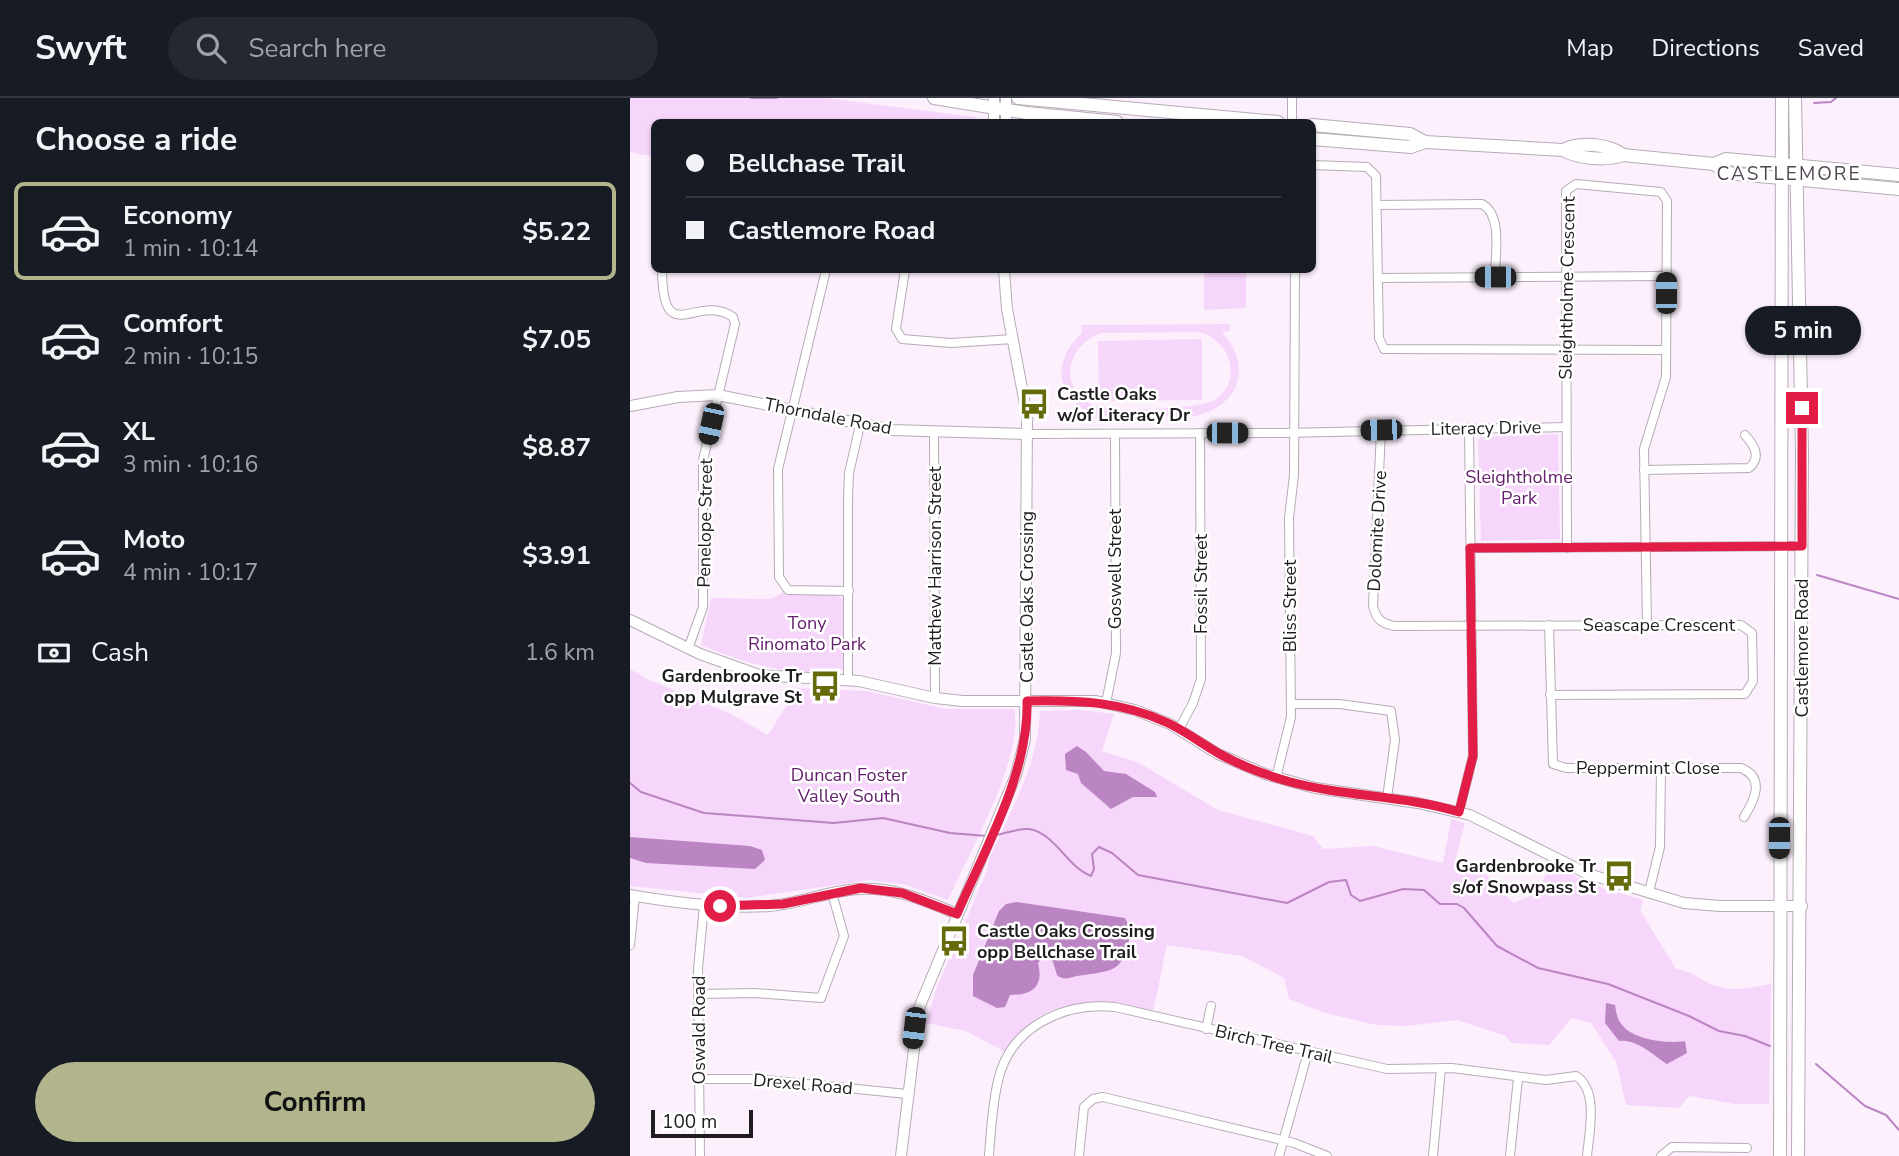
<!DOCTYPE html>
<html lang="en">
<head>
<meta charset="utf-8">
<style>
	body { margin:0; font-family:"Nunito Sans",sans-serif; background:#242831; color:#f1f3f6; height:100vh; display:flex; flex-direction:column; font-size:26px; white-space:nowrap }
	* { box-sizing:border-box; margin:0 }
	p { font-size:23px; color:#9ea1a6 }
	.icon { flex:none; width:38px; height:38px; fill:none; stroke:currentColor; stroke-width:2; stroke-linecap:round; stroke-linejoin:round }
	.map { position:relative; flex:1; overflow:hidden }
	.drawer { display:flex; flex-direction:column; background:#171b24; width:630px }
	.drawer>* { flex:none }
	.top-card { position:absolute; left:21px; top:21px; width:665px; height:154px; border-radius:10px; box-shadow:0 2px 5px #0004; display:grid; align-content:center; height:154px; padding:0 35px; background:#171b24 }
	.scale { position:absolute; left:21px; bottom:18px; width:102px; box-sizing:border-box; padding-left:7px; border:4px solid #201c21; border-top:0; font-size:19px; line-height:24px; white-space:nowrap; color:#201c21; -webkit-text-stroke:5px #fff; paint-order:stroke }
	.end { position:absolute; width:32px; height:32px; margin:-16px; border:9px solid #e11d48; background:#fff; box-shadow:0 0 0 4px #fff }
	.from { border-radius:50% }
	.bubble { position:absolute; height:49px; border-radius:24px; background:#171b24; box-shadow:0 2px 5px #0004; font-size:23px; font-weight:700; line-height:49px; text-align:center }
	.car { position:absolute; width:21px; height:42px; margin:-21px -10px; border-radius:9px; box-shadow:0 0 5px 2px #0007; background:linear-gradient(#222 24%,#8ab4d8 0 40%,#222 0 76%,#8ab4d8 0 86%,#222 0) }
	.top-card b { display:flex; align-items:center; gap:24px; height:66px; font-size:26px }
	.top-card b+b { border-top:2px solid #363941 }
	.top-card i { width:18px; height:18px; background:#f1f3f6 }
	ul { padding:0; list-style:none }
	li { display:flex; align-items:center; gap:21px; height:98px; margin:0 14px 10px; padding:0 21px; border:4px solid transparent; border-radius:10px }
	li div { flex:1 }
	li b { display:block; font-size:26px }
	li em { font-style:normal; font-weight:700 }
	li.active { border-color:#b2b58c }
	li>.icon { width:63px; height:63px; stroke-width:1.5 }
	h2 { padding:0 35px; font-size:32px; line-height:84px }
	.pay { display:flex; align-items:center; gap:18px; height:77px; padding:0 35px; font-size:26px }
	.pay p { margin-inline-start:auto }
	.action { display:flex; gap:14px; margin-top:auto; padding:14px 35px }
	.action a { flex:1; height:80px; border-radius:42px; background:#b2b58c; color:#111; font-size:28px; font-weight:700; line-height:80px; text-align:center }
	header { display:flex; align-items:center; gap:42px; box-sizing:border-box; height:98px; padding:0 35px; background:#171b24; border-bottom:2px solid #363941 }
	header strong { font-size:33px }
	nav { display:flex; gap:38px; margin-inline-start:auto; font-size:24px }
	.search { width:490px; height:63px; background:#242831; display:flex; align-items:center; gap:18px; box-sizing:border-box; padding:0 24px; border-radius:38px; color:#9ea1a6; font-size:26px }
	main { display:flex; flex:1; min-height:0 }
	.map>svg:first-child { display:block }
</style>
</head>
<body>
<header>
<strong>Swyft</strong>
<div class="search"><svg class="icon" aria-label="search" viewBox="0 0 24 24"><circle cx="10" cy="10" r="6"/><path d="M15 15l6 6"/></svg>Search here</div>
<nav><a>Map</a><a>Directions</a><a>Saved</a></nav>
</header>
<main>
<section class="drawer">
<h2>Choose a ride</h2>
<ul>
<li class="active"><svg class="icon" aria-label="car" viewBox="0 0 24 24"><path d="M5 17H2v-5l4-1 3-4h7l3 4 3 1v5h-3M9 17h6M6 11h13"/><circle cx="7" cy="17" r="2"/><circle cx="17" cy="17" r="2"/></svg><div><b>Economy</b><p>1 min · 10:14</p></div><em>$5.22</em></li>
<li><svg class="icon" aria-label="car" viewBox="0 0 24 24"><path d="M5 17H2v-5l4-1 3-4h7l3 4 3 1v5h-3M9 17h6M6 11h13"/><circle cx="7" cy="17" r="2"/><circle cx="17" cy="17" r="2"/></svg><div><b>Comfort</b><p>2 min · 10:15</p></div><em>$7.05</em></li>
<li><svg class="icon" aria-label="car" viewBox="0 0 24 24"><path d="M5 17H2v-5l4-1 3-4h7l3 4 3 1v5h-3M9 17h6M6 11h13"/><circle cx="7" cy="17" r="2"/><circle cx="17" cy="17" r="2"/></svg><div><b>XL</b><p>3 min · 10:16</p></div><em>$8.87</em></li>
<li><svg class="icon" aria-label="car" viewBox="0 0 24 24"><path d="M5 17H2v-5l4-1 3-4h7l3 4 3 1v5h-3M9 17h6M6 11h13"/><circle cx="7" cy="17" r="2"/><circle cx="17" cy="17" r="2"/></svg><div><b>Moto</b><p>4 min · 10:17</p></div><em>$3.91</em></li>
</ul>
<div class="pay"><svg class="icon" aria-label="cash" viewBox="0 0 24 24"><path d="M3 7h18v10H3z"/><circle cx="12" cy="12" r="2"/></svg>Cash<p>1.6 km</p></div>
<div class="action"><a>Confirm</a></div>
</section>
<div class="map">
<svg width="1269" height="1058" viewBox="0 0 1269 1058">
	<rect width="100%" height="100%" fill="#fcf0fd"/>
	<!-- green -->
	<g fill="#f6d6fa" fill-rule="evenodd">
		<path d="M0,0h195l151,19 -1,5h-321v35l-24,-5z"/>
		<path d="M574,172h42v38l-42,2z"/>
		<path d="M600,226v7l-8,1c31,34 18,74 -27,84h-96c-42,-14 -50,-53 -17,-83l-1,-8zM568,234c32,6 46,49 17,68 -13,9 -100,12 -117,7 -7,-2 -13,-6 -18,-11 -22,-24 -4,-54 21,-63z"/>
		<path d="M572,241v61l-103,1 -1,-60z"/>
		<path d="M928,336l2,105 -79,2 -3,-101 3,-3z"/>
		<path d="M154,494c17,9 48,-5 61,9l-1,68c-44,12 -103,-7 -143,-24l10,-47 60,1z"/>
		<path d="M0,571l19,11 78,32 41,23 30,-47 68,3 80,18h68c11,47 -46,146 -66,191l-41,-15 -37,-5 -123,18 -117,-12z"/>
		<path d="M410,613l40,-1 34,4 -12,37 37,12 79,47 95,26 10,13 50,-3 70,17 8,-44 14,4 -10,38c30,1 38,25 59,42l23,-10 14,-29 40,20 52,16 -3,10 36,59c14,1 25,11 37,16 19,8 39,2 58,-1l-2,120h-33l-47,-8 -10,12 -53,-3 -10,-43 -25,-39 -19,-5 -23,27 -38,-2 -5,-7 -49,-16 -51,6 -30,-1 -51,-12 -36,-14 -5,-21 -42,-22 -75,-11 -14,67c-59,-14 -112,-18 -148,40l-39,-21 -40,-8 11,-36 50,-116 2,-12c22,-49 49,-94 51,-148z"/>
	</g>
	<!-- water -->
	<g fill="#bb84c2">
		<path d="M447,648l9,6 18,19 22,3 29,18 2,5h-24l-22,12 -30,-26 -3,-9 -12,-4 -1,-16z"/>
		<path d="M0,739l120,9 12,4 3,10 -10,9 -109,-6 -16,-5z"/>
		<path d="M387,804l108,16 6,12c-8,43 -14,40 -54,46 -9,2 -13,5 -20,-1l-4,-13 -8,-7 -7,8c6,23 -5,32 -28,32l-5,12 -8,1 -24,-12v-21l26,-64 7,-7z"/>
		<path d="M976,905l9,2c1,6 2,13 5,17 10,18 48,22 65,19l2,12 -20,11c-14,-9 -31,-26 -48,-23l-14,-18z"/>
	</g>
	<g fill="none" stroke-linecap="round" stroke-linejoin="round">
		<!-- stream -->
		<g stroke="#bb84c2" stroke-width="2">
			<path d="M121,0h26"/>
			<path d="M1184,5l17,-1 5,-4"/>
			<path d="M1187,477l82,24"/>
			<path d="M0,685l11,9 63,21 130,10 49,-5 67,15 37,3"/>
			<path d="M366,737c10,-2 24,-7 33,-6 26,4 38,38 62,47l3,-7 -2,-15 7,-7 13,6 26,22 149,28 42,-21 17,-2 5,15 9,6 43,-12 21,1 16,14h17l7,4 33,38 41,22 70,16 81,32 30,15 26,5 25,10"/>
			<path d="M1186,966l49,42 21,9 13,15"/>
		</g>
		<!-- minor casing -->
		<g stroke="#b6abb7" stroke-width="10">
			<g id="minor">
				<path d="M662,0v24"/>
				<path d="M682,67l55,2 9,9 3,162 5,11 282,1"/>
				<path d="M747,107l105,-1c21,11 13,52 13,73"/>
				<path d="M32,172c1,81 34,22 71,47l2,7 -32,136v147l-15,42"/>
				<path d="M196,172l-48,199 1,108 9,13 61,1"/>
				<path d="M275,172l-9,59 6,10 49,4 62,-4"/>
				<path d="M748,180l288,-2"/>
				<path d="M751,332l-8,176c3,13 8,17 21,20l347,-1 11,8 1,48 -8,13 -195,1"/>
				<path d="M304,335l1,265"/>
				<path d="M398,336l255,-1 283,-6"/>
				<path d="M1014,372l105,-2c13,-11 5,-23 -4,-33"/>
				<path d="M840,450l332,-2"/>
				<path d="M937,450l-1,-357 10,-7 85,8 6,9 -1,176 -22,72 3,176"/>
				<path d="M919,527l4,139 13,4h175c25,10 13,33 3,49"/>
				<path d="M218,582v-181l1,-26 11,-48"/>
				<path d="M476,605l10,-50 -1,-219"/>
				<path d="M661,606h48l52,7 4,29 -8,58"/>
				<path d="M549,631l14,-26 8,-24 -1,-246"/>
				<path d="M646,680l15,-61 -2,-199 5,-43 1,-205"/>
				<path d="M829,714l14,-56 -4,-328"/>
				<path d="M1019,794l11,-45 1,-79"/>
				<path d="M0,847l5,-49"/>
				<path d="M69,896l56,-1 66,5 23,-62 -12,-43"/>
				<path d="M576,931l5,-23"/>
				<path d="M69,981h59l149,15"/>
				<path d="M70,1058l-2,-187 6,-64"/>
				<path d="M359,1058c2,-25 3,-51 9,-75 12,-54 65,-79 117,-74l272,62 65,-1 94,12 30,-4c23,14 13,58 11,80"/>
				<path d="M449,1058l5,-49 9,-8 10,-2 191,46 33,13"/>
				<path d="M649,1058l29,-104"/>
				<path d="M803,1058l8,-88"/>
				<path d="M880,1058l8,-78"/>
				<path d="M1031,1058l11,-9 75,1"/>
			</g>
		</g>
		<!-- tertiary casing -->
		<g stroke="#b6abb7" stroke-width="12">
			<g id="tertiary">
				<path d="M364,0v24"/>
				<path d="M376,0v24"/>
				<path d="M0,308l48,-9 40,-2 174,35 136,4"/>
				<path d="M0,522l70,34 59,21 100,6 76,17 28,3h133l39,9 35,14 48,30 47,20 50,14 103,15 52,12 118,59 96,29 36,3h82"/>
				<path d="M0,797c45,8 93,14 139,11 25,-2 49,-11 74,-15 41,-8 77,7 114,23"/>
				<path d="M271,1058l18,-148 97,-233 9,-36 2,-324 -20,-106 -3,-39"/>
			</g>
		</g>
		<!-- secondary casing -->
		<g stroke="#b6abb7" stroke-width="14">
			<g id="secondary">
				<path d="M304,0l93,15 90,9"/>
				<path d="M388,0l260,24"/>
				<path d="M1165,0l7,354 -4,704"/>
				<path d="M682,27l98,9 15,8 138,8c16,9 43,11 60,5l91,9 12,9 173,16"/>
				<path d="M682,41l99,8 14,-5"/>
				<path d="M933,52c17,-9 45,-6 60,5"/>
				<path d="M1084,66l12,-5 173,16"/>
				<path d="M1150,1058l2,-1058"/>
			</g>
		</g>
		<!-- minor -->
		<use href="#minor" stroke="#fff" stroke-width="8"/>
		<!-- tertiary -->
		<use href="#tertiary" stroke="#fff" stroke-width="10"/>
		<!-- secondary -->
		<use href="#secondary" stroke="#fff" stroke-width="12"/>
	</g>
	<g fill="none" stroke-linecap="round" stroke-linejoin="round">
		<!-- route -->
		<path stroke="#e11d48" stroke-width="9" d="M90,808l63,-2 78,-16 41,5 55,21c28,-65 72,-141 70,-213 50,-1 94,0 141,22 17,8 33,20 50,30 21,12 45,21 69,28 56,16 116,14 172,31l14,-56 -3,-208 332,-2v-138"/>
	</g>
	<!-- icons -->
	<defs>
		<g id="bus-bare" transform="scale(2.415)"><path d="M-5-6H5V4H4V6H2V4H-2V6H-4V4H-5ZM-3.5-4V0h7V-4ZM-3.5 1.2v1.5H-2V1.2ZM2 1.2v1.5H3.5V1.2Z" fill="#656a0b" stroke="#fff" stroke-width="2.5" paint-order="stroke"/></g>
	</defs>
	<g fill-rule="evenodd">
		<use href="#bus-bare" x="404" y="306"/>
		<use href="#bus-bare" x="195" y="588"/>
		<use href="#bus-bare" x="989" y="778"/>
		<use href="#bus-bare" x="324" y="843"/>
	</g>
	<g text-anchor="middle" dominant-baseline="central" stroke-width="5" stroke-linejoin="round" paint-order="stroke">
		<!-- street labels -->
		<g font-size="18" fill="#201c21" stroke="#fff">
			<text transform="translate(937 190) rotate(-89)">Sleightholme Crescent</text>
			<text transform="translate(198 318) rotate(11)">Thorndale Road</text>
			<text transform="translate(856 330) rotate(-1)">Literacy Drive</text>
			<text transform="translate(75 425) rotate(-89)">Penelope Street</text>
			<text transform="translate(747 433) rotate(-87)">Dolomite Drive</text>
			<text transform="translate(305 468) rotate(-90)">Matthew Harrison Street</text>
			<text transform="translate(485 471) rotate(-90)">Goswell Street</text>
			<text transform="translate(571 486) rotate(-90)">Fossil Street</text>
			<text transform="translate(397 499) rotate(-90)">Castle Oaks Crossing</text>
			<text transform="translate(660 508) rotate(-90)">Bliss Street</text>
			<text x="1029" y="527">Seascape Crescent</text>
			<text transform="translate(1172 550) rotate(-90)">Castlemore Road</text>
			<text x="1018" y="670">Peppermint Close</text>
			<text transform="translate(69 932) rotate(-90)">Oswald Road</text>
			<text transform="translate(644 946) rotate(13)">Birch Tree Trail</text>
			<text transform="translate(173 986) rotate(5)">Drexel Road</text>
		</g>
		<!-- poi labels -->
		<g font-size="18" font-weight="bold" fill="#201c21" stroke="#fff" text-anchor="start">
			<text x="427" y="296">Castle Oaks<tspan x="427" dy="21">w/of Literacy Dr</tspan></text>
			<text x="172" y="578" text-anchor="end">Gardenbrooke Tr<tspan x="172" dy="21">opp Mulgrave St</tspan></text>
			<text x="966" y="768" text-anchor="end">Gardenbrooke Tr<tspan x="966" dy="21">s/of Snowpass St</tspan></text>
			<text x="347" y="833">Castle Oaks Crossing<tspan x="347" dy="21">opp Bellchase Trail</tspan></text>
		</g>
		<!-- park labels -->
		<g font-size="18" fill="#64206c" stroke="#fff">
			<text x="889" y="379">Sleightholme<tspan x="889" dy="21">Park</tspan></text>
			<text x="177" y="525">Tony<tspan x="177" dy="21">Rinomato Park</tspan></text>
			<text x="219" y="677">Duncan Foster<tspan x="219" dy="21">Valley South</tspan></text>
		</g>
		<!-- neighbourhood labels -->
		<g font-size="19" letter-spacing="2" fill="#504651" stroke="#fff">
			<text x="1159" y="76">CASTLEMORE</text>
		</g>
	</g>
</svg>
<div class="scale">100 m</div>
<i class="end from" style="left:90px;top:808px"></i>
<i class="end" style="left:1172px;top:310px"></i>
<div class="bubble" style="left:1115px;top:208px;width:116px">5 min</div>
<i class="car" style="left:865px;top:179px;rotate:270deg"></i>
<i class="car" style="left:1036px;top:195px;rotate:0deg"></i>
<i class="car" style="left:81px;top:326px;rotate:192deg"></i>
<i class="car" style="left:751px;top:332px;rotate:269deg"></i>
<i class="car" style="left:597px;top:335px;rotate:90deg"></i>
<i class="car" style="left:1149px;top:740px;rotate:180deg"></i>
<i class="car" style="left:284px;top:930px;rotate:187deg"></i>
<div class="top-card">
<b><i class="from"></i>Bellchase Trail</b>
<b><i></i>Castlemore Road</b>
</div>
</div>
</main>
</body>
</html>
